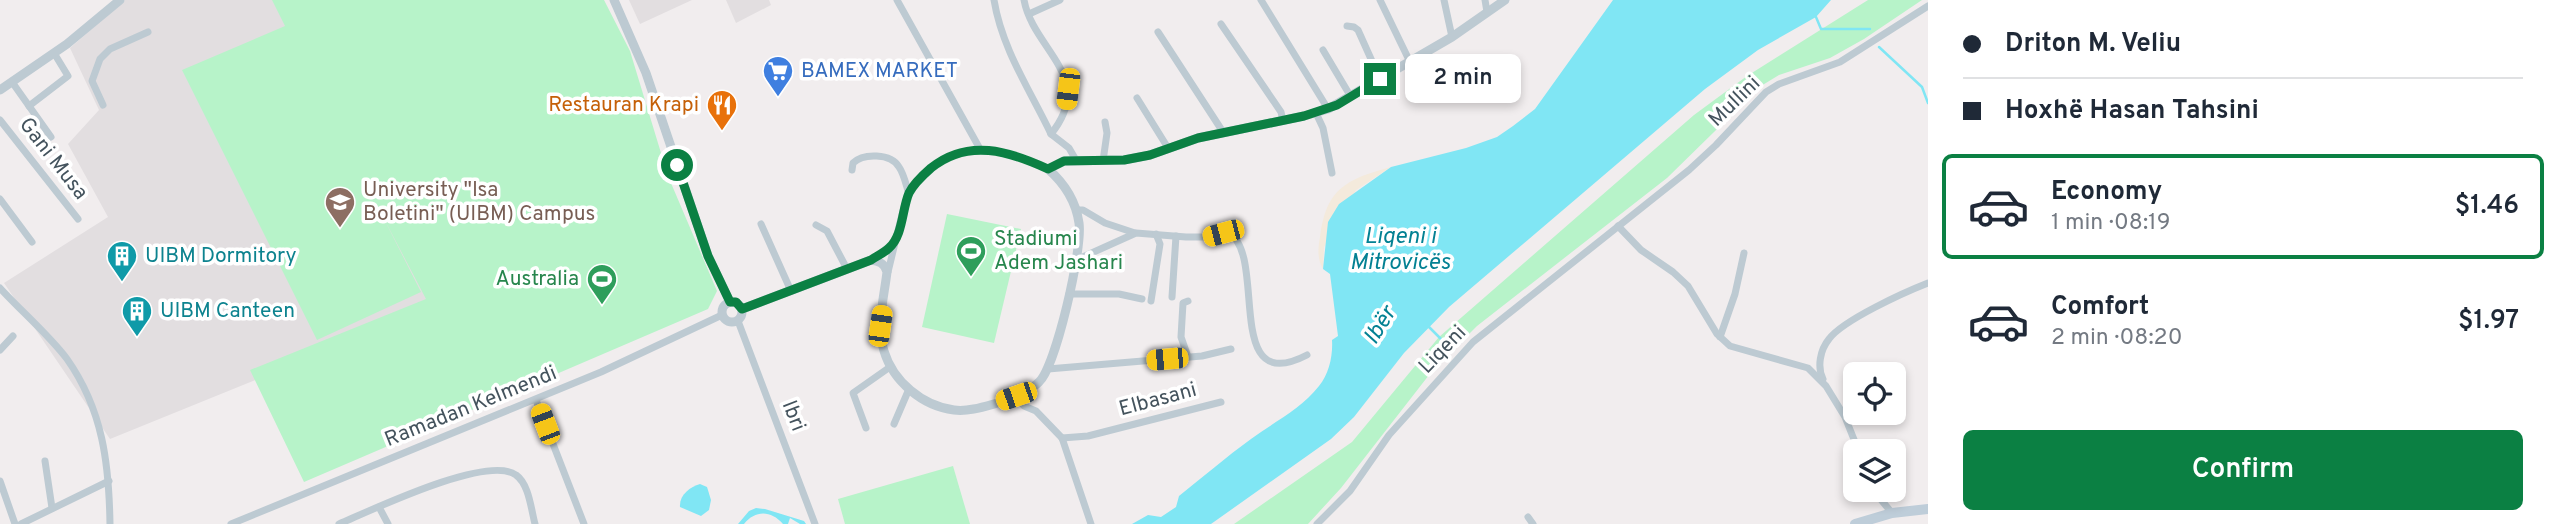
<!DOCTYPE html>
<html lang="en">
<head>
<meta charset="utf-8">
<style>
	body { margin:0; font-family:Overpass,sans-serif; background:#f2f2f3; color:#1f2937; height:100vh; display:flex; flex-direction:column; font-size:26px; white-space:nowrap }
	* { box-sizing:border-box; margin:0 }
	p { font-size:23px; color:#747a83 }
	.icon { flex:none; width:38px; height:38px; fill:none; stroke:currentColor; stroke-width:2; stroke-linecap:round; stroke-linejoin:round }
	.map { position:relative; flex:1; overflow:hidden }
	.side { display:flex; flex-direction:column; background:#fff; width:630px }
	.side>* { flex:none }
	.guide { display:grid; align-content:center; height:154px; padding:0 35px; background:#fff }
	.fabs { position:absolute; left:1843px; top:362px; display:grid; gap:14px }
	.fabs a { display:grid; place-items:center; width:63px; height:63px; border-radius:10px; background:#fff; box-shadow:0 4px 10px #0003; font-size:35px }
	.end { position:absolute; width:32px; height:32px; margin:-16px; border:9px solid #0b8043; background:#fff; box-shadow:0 0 0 4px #fff }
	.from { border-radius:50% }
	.bubble { position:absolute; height:49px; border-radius:10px; background:#fff; box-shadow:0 4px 10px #0003; font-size:23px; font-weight:600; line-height:49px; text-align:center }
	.car { position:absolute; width:21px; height:42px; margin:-21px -10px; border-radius:9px; box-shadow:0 0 5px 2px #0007; background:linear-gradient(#f5c518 24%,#345 0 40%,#f5c518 0 76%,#345 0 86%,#f5c518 0) }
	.guide b { display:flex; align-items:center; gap:24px; height:66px; font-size:26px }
	.guide b+b { border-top:2px solid #e0e1e3 }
	.guide i { width:18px; height:18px; background:#1f2937 }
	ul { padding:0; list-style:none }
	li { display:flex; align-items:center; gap:21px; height:105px; margin:0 14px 10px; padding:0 21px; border:4px solid transparent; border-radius:10px }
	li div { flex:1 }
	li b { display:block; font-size:26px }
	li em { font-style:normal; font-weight:600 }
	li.current { border-color:#0b8043 }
	li>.icon { width:63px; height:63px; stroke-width:1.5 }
	.action { display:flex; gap:14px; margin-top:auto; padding:14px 35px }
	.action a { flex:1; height:80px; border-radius:10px; background:#0b8043; color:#fff; font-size:28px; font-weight:600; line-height:80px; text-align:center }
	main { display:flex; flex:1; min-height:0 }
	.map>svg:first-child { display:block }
</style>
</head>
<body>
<main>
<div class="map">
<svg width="1928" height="524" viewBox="0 0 1928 524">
	<rect width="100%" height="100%" fill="#f1edee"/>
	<!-- education -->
	<g fill="#e2dee0">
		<path d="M125,0h469l1,242 -485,197 -106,-156 104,-66 -40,-73 31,-34 -29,-62z"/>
		<path d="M629,0h63l-52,24z"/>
		<path d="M726,0h43l2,5 -35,18z"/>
	</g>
	<!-- green -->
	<g fill="#b7f3c9">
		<path d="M272,0h332l26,51 38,125 49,115 -9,18 -404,173 -54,-112 176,-71 -45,-86 40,79 -104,48 -135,-270 103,-44z"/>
		<path d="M1868,0h54l-58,39 -34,19 -51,17 -18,11 -94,92 -190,148 -17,17 -31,32 -88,113 -33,36h-74l118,-82 87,-105 255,-222 53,-39z"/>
		<path d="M947,214l74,15 -27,114 -72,-16z"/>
		<path d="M953,466l17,58h-125l-7,-25z"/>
	</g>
	<!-- sand -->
	<path fill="#f4eadc" d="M1391,167l-35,23 -32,57 -1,22c-6,-10 -5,-21 -3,-32 6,-49 27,-58 71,-70z"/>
	<!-- water -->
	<g fill="#80e6f4">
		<path d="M1613,0h218l-15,17 -58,33 -53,39 -256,218 -45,46 -50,64 -23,22 -120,85h-79l16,-9 13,2 15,-10 3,-11c24,-19 47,-39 72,-57 23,-17 50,-30 68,-53 10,-12 14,-30 13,-46l6,-4 -8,-62 -7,-5 5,-47 11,-18 52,-37 75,-19 31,-11 16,-11 22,-17z"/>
		<path d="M700,484l7,3 4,13 -2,10 -8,6 -21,-9c-1,-12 10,-20 20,-23z"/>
		<path d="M756,508l9,1 39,12 2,3h-6l-10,-6 -2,6h-5c-12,-14 -28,-14 -39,0h-6l11,-13z"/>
	</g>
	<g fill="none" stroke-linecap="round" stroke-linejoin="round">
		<!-- stream -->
		<g stroke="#80e6f4" stroke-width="2.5">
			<path d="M1816,17l5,12h49"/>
			<path d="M1879,47l43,40 6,16"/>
			<path d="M1429,327l21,21"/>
		</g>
		<!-- minor -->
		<g stroke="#bdcad2" stroke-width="7">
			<path d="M897,0l83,149"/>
			<path d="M994,0c8,49 36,90 57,134"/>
			<path d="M1024,0c9,50 73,77 27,134l18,14 7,12"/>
			<path d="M1261,0l67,109"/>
			<path d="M1380,0l30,62"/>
			<path d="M1444,0l8,37"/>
			<path d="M1485,0l2,12"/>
			<path d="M1029,14l31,-14"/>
			<path d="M1221,24l60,88 2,9"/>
			<path d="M1347,26l7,1 4,3 22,49"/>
			<path d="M1158,32l65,100"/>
			<path d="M1323,50l28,47"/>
			<path d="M12,82l39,55"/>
			<path d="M1137,98l31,50"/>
			<path d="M103,105l-11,-24 8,-22 10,-10 38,-17"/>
			<path d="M29,106l39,-30 -14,-23"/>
			<path d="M1316,113l7,15 9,45"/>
			<path d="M0,120l78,99"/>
			<path d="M1103,161l4,-28 -2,-11"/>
			<path d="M852,170l1,-7c10,-10 38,-10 46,4 5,7 7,18 10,27"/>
			<path d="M0,199l32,43"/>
			<path d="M1076,210h7l22,13 30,10"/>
			<path d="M761,224l30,67"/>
			<path d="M816,225l11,6 20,38"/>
			<path d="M1618,226l23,24 32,22 15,14 29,48 13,12 78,22 18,18 19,31 14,35"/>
			<path d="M871,260l20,-13 5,-8c4,-15 7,-32 13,-47 5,-9 14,-17 22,-24 37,-30 78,-17 117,1"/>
			<path d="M1076,260l60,-27 50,4h22l21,-4c39,23 -7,166 78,122"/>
			<path d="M888,272l7,-29"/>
			<path d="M0,288c20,22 50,48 67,71 36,51 42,105 43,165"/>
			<path d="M1069,294h50l23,5"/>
			<path d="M1172,297l4,-61"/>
			<path d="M1151,301l9,-57 -4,-10"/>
			<path d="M1188,301l-5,2 -2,34 7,20"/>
			<path d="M738,321l77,203"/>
			<path d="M1720,337l15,-43 9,-41"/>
			<path d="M0,350l13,-14"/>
			<path d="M1048,369l154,-13 29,-7"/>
			<path d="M1823,379c-6,-12 -3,-29 6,-40 14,-19 76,-47 99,-56"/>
			<path d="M1016,396l8,10 12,5 26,27 29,86"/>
			<path d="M536,400l48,124"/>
			<path d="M894,424l15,-35"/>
			<path d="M866,428l-13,-35 37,-26"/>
			<path d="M1062,438l26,-2 133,-34"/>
			<path d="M45,461l7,47"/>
			<path d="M0,481l15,43"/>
			<path d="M1873,490l19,23"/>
			<path d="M379,507l9,17"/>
			<path d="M1528,517l5,7"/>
			<path d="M21,524l88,-43"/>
			<path d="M231,524l370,-152 121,-57"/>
			<path d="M339,524c33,-14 149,-70 177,-49 13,9 15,34 19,49"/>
			<path d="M1317,524l33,-33 39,-56 84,-93 216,-172 27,-25 50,-53 13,-8 61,-22 88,-56"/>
		</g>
		<!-- tertiary -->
		<g stroke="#bdcad2" stroke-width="9">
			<path d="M614,0l32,73 62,183 22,46"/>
			<path d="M0,90l67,-46 53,-44"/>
			<circle cx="732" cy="312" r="10"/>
			<path d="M742,309l129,-49c7,1 14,3 16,12 -3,26 -11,53 -3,79 9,30 38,55 70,59 15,2 32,-4 47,-8 13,-5 28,-10 38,-20 17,-16 44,-134 40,-159 -3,-21 -15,-40 -31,-54l16,-8 60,-1 26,-5 48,-17 106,-22 24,-7 124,-72 53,-37"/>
		</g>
		<!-- secondary -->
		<path stroke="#becdd9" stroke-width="10" d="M1855,524l37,-11 36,-4"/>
	</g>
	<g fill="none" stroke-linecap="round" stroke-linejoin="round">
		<!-- route -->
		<path stroke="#0b8043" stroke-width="9" d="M677,165l31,91 22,46h6l6,7 129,-49c6,-4 13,-7 18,-12 14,-12 13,-39 20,-55 5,-10 14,-18 22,-25 37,-30 78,-17 117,1l16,-8 60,-1 26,-5 48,-17 106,-22 33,-11 43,-26"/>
	</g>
	<!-- icons -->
	<defs>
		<g id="supermarket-pin" transform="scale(1.575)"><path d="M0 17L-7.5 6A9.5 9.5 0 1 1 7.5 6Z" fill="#3f7fe0" stroke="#fff"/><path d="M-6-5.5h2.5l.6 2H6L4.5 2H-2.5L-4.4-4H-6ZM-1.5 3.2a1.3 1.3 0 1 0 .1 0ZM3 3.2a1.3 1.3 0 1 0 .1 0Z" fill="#fff"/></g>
		<g id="restaurant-pin" transform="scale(1.575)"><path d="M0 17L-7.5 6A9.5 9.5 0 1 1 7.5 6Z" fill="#e8710a" stroke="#fff"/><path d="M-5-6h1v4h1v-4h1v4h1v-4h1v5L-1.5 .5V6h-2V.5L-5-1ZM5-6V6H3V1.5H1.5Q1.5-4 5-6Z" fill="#fff"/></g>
		<g id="university-pin" transform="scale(1.575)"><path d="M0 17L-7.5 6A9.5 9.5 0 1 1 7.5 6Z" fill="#8d6e63" stroke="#fff"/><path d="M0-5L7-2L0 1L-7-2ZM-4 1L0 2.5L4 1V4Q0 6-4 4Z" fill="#fff"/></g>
		<g id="stadium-pin" transform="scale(1.575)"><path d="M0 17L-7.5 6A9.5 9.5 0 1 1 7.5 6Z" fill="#2e9e5b" stroke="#fff"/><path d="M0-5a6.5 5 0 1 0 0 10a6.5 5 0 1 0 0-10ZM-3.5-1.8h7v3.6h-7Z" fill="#fff"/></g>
		<g id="building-pin" transform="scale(1.575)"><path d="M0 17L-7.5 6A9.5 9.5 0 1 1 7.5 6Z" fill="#0f9aa8" stroke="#fff"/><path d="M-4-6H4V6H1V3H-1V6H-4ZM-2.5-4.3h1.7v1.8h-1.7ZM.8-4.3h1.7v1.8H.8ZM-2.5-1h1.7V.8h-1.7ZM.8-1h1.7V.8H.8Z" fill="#fff"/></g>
	</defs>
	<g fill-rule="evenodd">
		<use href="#supermarket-pin" x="778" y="71"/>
		<use href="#restaurant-pin" x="722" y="105"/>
		<use href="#university-pin" x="340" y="202"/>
		<use href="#stadium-pin" x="971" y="251"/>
		<use href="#building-pin" x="122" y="256"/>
		<use href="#stadium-pin" x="602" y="279"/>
		<use href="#building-pin" x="137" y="311"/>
	</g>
	<g text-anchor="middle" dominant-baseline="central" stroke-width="7" stroke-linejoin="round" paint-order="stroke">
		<!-- shop labels -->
		<g font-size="21" fill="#366cbe" stroke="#fff" text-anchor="start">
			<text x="801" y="71">BAMEX MARKET</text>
		</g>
		<!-- street labels -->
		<g font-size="21" fill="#44535d" stroke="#fff">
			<text transform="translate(1735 102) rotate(-44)">Mullini</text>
			<text transform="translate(53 159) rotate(52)">Gani Musa</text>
			<text transform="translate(1443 350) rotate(-46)">Liqeni</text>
			<text transform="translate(1158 400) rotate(-15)">Elbasani</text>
			<text transform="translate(471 407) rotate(-22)">Ramadan Kelmendi</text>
			<text transform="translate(793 416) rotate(69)">Ibri</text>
		</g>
		<!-- food labels -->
		<g font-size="21" fill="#c56008" stroke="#fff" text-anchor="end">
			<text x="699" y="105">Restauran Krapi</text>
		</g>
		<!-- education labels -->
		<g font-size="21" fill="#785e54" stroke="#fff" text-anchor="start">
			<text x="363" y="190">University "Isa<tspan x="363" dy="24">Boletini" (UIBM) Campus</tspan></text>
		</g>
		<!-- leisure labels -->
		<g font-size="21" fill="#27864d" stroke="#fff" text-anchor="start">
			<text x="994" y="239">Stadiumi<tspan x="994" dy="24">Adem Jashari</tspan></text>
			<text x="579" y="279" text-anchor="end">Australia</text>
		</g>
		<!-- culture labels -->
		<g font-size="21" fill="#0d838f" stroke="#fff" text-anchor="start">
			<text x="145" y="256">UIBM Dormitory</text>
			<text x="160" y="311">UIBM Canteen</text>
		</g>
		<!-- water labels -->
		<g font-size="23" font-style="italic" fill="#038193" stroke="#fff">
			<text x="1400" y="237">Liqeni i<tspan x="1400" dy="26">Mitrovicës</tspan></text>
			<text transform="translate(1381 326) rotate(-58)">Ibër</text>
		</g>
	</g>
</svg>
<div class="fabs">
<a><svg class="icon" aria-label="locate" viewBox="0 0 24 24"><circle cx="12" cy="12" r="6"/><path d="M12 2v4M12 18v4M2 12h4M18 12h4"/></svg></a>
<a><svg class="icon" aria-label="layers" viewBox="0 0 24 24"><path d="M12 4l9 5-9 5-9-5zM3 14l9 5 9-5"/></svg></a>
</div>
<i class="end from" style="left:677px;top:165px"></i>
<i class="end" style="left:1380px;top:79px"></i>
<div class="bubble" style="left:1405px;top:54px;width:116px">2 min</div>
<i class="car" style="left:1068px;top:89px;rotate:187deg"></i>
<i class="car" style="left:1223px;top:233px;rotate:255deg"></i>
<i class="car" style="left:880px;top:326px;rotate:8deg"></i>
<i class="car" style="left:1167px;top:359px;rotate:265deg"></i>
<i class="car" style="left:1016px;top:396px;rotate:251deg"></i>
<i class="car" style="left:545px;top:424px;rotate:339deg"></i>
</div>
<section class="side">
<div class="guide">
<b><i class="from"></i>Driton M. Veliu</b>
<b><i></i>Hoxhë Hasan Tahsini</b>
</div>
<ul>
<li class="current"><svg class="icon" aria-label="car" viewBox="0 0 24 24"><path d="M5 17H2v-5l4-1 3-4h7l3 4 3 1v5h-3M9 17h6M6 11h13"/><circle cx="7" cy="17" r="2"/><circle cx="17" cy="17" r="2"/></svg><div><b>Economy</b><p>1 min · 08:19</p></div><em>$1.46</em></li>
<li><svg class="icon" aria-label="car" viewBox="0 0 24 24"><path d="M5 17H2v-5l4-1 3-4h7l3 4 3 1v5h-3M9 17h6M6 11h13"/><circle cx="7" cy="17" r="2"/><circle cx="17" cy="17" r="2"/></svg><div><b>Comfort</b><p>2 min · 08:20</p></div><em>$1.97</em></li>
</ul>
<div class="action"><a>Confirm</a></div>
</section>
</main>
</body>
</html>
